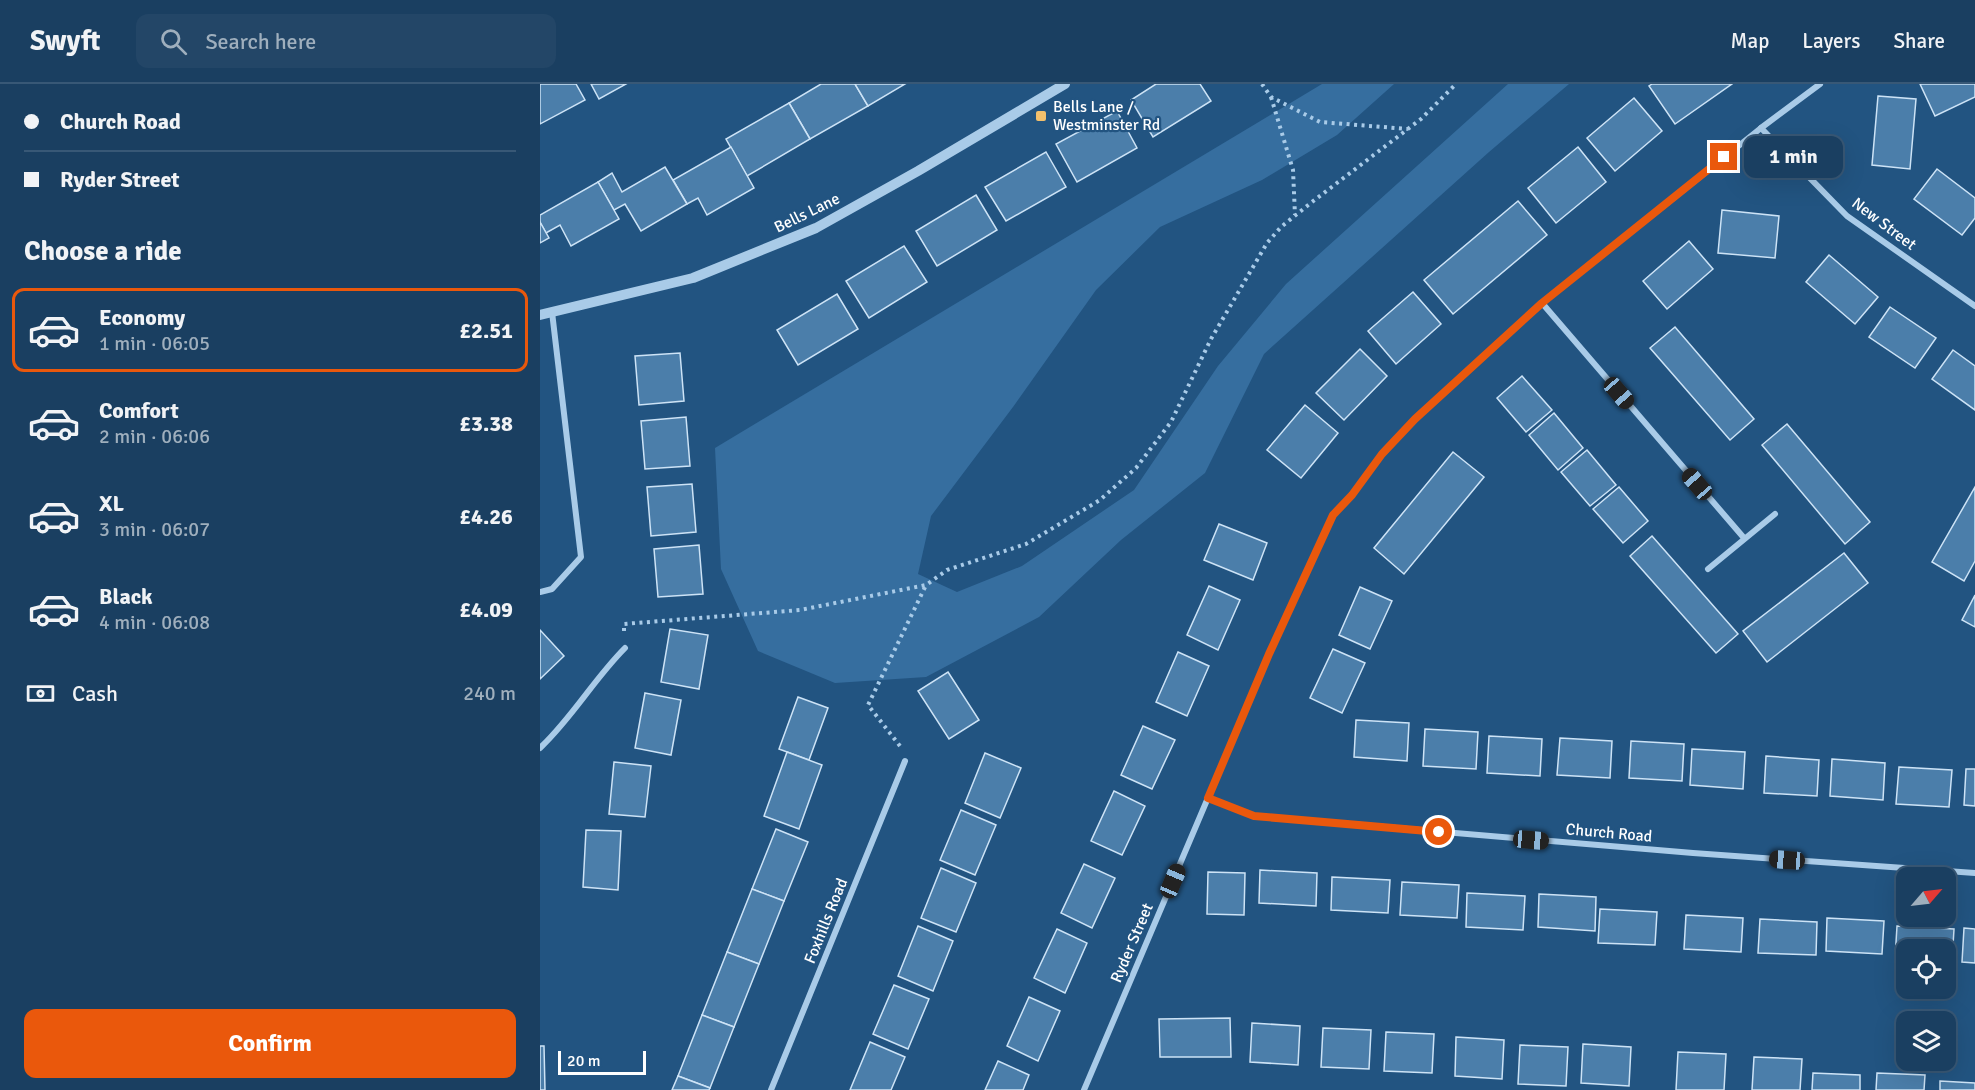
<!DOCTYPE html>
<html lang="en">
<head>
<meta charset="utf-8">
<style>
	body { margin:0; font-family:Signika,sans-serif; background:#234667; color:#f1f3f6; height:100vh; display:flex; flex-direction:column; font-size:22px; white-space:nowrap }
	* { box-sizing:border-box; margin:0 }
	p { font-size:20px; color:#9fafbd }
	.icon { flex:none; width:33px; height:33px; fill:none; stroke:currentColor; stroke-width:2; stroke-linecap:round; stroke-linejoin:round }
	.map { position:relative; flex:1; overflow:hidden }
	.drawer { display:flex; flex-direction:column; background:#1a3f61; width:540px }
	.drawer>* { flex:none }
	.guide { display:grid; align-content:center; height:132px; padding:0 24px; background:#1a3f61 }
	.needle { width:39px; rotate:62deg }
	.controls { position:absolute; left:1356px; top:783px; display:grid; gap:12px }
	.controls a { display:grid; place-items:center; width:60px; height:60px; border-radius:12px; background:#1a3f61; box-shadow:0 6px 24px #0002,0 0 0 2px #385876; font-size:30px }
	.scale { position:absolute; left:18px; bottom:15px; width:88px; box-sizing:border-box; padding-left:6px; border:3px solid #fff; border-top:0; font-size:16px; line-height:21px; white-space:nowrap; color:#fff; -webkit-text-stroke:4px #225481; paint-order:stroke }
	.end { position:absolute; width:27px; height:27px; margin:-14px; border:8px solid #ea580c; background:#fff; box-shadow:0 0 0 3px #fff }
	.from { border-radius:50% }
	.bubble { position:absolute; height:42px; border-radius:12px; background:#1a3f61; box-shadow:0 6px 24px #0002,0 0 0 2px #385876; font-size:20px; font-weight:700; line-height:42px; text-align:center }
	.car { position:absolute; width:18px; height:36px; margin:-18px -9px; border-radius:8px; box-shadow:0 0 4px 2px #0007; background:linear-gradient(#222 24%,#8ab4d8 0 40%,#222 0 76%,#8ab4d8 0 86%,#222 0) }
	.guide b { display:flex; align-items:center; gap:21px; height:57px; font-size:22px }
	.guide b+b { border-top:2px solid #385876 }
	.guide i { width:15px; height:15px; background:#f1f3f6 }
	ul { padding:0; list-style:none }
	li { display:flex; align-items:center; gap:18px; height:84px; margin:0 12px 9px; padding:0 12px; border:3px solid transparent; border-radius:12px }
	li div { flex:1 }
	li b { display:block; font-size:22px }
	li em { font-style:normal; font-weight:700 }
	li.active { border-color:#ea580c }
	li>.icon { width:54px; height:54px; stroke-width:1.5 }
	h2 { padding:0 24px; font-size:27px; line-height:72px }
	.pay { display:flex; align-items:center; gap:15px; height:66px; padding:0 24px; font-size:22px }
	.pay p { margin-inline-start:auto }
	.button { display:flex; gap:12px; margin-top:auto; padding:12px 24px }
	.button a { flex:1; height:69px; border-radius:12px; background:#ea580c; color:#fff; font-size:24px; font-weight:700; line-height:69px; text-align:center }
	header { display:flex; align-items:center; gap:36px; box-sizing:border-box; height:84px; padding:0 30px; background:#1a3f61; border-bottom:2px solid #385876 }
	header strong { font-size:28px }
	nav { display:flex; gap:33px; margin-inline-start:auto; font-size:21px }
	.search { width:420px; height:54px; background:#234667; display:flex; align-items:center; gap:15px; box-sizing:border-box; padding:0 21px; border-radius:12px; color:#9fafbd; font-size:22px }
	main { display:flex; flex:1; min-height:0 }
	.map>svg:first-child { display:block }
</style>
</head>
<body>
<header>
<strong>Swyft</strong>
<div class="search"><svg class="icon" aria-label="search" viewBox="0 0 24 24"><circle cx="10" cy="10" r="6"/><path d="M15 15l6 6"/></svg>Search here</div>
<nav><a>Map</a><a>Layers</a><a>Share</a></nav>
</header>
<main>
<section class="drawer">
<div class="guide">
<b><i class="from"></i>Church Road</b>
<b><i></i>Ryder Street</b>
</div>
<h2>Choose a ride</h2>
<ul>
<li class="active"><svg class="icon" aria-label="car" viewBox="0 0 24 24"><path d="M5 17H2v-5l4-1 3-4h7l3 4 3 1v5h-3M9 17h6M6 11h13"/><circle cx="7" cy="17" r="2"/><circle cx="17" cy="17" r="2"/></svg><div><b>Economy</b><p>1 min · 06:05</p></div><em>£2.51</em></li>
<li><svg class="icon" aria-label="car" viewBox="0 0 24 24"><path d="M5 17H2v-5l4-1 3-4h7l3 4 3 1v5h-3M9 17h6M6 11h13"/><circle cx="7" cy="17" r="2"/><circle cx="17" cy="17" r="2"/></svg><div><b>Comfort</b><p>2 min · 06:06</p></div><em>£3.38</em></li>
<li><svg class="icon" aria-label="car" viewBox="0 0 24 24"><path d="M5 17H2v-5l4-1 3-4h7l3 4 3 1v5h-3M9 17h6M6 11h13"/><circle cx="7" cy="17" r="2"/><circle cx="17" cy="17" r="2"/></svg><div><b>XL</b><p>3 min · 06:07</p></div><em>£4.26</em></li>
<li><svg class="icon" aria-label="car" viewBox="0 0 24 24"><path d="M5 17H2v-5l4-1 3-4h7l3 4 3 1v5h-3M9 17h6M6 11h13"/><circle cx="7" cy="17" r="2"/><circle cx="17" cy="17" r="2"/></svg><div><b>Black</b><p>4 min · 06:08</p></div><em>£4.09</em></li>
</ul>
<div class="pay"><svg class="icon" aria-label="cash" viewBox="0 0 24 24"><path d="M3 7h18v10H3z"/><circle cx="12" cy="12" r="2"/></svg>Cash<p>240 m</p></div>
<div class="button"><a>Confirm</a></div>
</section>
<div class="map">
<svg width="1435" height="1006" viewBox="0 0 1435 1006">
	<rect width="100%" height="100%" fill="#225481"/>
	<!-- green -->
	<path fill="#366e9f" d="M782,0h72l-57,51 -75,45 -102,47 -64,63 -83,117 -82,109 -13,58 39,18 65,-26 112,-76 84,-124 68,-82 222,-200h61l-80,68 -225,202 -59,119 -84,67 -82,77 -113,60 -91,6 -77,-32 -37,-82 -6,-121z"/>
	<!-- building -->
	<g fill="#4b7eaa" stroke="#cde3f6" stroke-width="1.5">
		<path d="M0,0h36l9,16 -45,24z"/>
		<path d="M51,0h35l-27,15z"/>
		<path d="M281,0h34l13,22 -58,33 -21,-36z"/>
		<path d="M315,0h50l-37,22z"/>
		<path d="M616,0h44l11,17 -58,36 -22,-37z"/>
		<path d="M1112,0h80l-57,40 -26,-38z"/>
		<path d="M1380,0h55v13l-40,19z"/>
		<path d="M1338,12l38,3 -6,70 -38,-4z"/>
		<path d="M1094,14l28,33 -47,40 -28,-33z"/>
		<path d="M249,19l21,36 -63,37 -21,-37z"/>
		<path d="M577,27l20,37 -60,34 -21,-38z"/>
		<path d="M191,63l23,41 -47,27 -9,-17 -11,6 -14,-24z"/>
		<path d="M1038,63l28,35 -50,41 -28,-35z"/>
		<path d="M506,68l20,35 -60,34 -21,-34z"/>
		<path d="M125,83l22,37 -46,27 -16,-27 -11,6 -16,-28 14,-9 10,19z"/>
		<path d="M1397,85l38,29v20l-13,17 -48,-36z"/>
		<path d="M58,98l21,37 -48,27 -11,-21 -14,8 -6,-11v-7z"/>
		<path d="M436,111l21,35 -60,36 -21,-35z"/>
		<path d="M978,117l29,34 -94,79 -29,-34z"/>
		<path d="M1182,126l57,6 -4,42 -57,-5z"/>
		<path d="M0,138l9,16 -9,5z"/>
		<path d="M1149,157l24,28 -46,40 -24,-28z"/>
		<path d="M364,162l23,36 -58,36 -23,-37z"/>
		<path d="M1289,171l49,42 -23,27 -49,-42z"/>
		<path d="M873,208l28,32 -45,40 -28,-33z"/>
		<path d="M297,210l21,35 -60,36 -21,-35z"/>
		<path d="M1350,223l46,31 -21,30 -46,-31z"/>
		<path d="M1135,243l79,92 -24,21 -80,-92z"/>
		<path d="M820,265l27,27 -43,44 -28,-27z"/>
		<path d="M1413,266l22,16v44l-43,-31z"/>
		<path d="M140,269l4,48 -45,4 -4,-49z"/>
		<path d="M982,292l30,34 -26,22 -29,-34z"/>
		<path d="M765,321l33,28 -37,45 -34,-28z"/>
		<path d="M1014,329l29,35 -25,22 -29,-35z"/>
		<path d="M146,333l4,49 -45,3 -4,-48z"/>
		<path d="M1247,340l83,98 -25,22 -83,-99z"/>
		<path d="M1047,366l29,35 -26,21 -29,-34z"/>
		<path d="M913,368l31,25 -80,97 -30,-26z"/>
		<path d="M152,400l4,48 -45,4 -4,-49z"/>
		<path d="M1079,403l29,34 -25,22 -30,-34z"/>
		<path d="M1435,403v74l-11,20 -32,-19z"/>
		<path d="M679,440l48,19 -14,37 -49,-20z"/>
		<path d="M1112,452l86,98 -22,19 -86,-97z"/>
		<path d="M159,461l4,49 -45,3 -4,-48z"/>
		<path d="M1304,469l24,30 -101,79 -24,-31z"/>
		<path d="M669,502l31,14 -22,50 -31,-15z"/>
		<path d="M820,503l32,14 -22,48 -31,-14z"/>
		<path d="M1435,511v32l-13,-7z"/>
		<path d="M130,545l38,6 -9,54 -38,-7z"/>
		<path d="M0,546l24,26 -24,23z"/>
		<path d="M793,565l32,14 -23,50 -32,-15z"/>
		<path d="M638,568l31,14 -22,50 -31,-14z"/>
		<path d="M408,588l31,48 -30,19 -31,-48z"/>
		<path d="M105,609l36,7 -10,55 -36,-7z"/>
		<path d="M258,613l30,11 -19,52 -30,-11z"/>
		<path d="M816,636l53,3 -2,38 -53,-4z"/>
		<path d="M603,642l32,14 -23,49 -31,-14z"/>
		<path d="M885,645l53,3 -2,37 -53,-3z"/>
		<path d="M949,652l53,3 -2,37 -53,-3z"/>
		<path d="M1020,654l52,3 -2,37 -53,-3z"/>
		<path d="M1091,657l53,3 -2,37 -53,-3z"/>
		<path d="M1152,665l53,3 -2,37 -53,-4z"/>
		<path d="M247,668l35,13 -23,64 -35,-13z"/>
		<path d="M445,669l36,15 -21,50 -35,-15z"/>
		<path d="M1226,672l53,4 -2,36 -53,-3z"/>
		<path d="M1292,675l53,4 -2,37 -53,-4z"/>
		<path d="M74,678l37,4 -6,51 -36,-3z"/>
		<path d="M1359,683l53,3 -3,37 -53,-3z"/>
		<path d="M1426,685h9v37l-11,-1z"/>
		<path d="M574,707l31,15 -23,49 -31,-14z"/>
		<path d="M421,726l35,15 -21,50 -35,-15z"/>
		<path d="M236,745l32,13 -24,59 -32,-12z"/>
		<path d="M46,746l35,1 -3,59 -35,-3z"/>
		<path d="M544,780l31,14 -23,50 -31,-15z"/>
		<path d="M401,784l35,15 -20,49 -35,-14z"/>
		<path d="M720,786l57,3 -1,33 -57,-3z"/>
		<path d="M668,788l37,1 -1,42 -37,-1z"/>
		<path d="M792,793l58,3 -2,33 -57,-3z"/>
		<path d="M862,798l57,3 -2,33 -57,-3z"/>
		<path d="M212,805l32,12 -25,63 -32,-12z"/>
		<path d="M927,809l58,3 -2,34 -57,-3z"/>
		<path d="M999,810l57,3 -1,34 -57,-4z"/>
		<path d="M1060,825l57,3 -2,33 -57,-2z"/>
		<path d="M1146,831l57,3 -2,34 -57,-3z"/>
		<path d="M1287,834l57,3 -2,33 -56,-3z"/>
		<path d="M1220,835l57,3 -1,33 -58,-2z"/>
		<path d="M378,842l35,15 -20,50 -35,-15z"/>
		<path d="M1357,842l57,3 -2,33h-6v-12h-40v10l-11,-1z"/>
		<path d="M1424,844l11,1v34l-13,-1z"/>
		<path d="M517,845l30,14 -22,50 -31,-15z"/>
		<path d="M187,868l32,12 -25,63 -32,-12z"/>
		<path d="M354,901l35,14 -21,50 -35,-15z"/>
		<path d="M489,913l31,14 -22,50 -31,-15z"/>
		<path d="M162,931l32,12 -24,61 -32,-12z"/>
		<path d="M690,934l1,39h-71l-1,-38z"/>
		<path d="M712,939l48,3 -2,39 -48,-3z"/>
		<path d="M783,944l48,2 -2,39 -48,-2z"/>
		<path d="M846,948l48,2 -2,39 -48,-2z"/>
		<path d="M916,953l48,3 -2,39 -47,-3z"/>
		<path d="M330,958l35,15 -14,33h-41z"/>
		<path d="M1043,960l48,3 -2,39 -48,-3z"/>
		<path d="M980,961l48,2 -2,39 -48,-2z"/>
		<path d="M0,962h4l1,44h-5z"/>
		<path d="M1138,968l48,2 -2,36h-48z"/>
		<path d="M1214,973l48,2 -2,31h-48z"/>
		<path d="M458,977l31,14 -6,15h-38z"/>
		<path d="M1273,989l47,2v15h-48z"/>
		<path d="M1337,989l48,2 -1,15h-48z"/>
		<path d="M138,992l32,12 -1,2h-37z"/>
		<path d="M1400,997l35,2v7h-35z"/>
	</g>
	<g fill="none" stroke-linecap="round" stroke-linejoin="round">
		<!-- path -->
		<g stroke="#a9cbe8" stroke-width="4" stroke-dasharray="3 4.5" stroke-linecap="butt">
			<path d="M722,0l9,13 49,25 88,7"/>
			<path d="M731,13l22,73 2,45"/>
			<path d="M84,547v-7l176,-14 126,-25 21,-15 79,-26 74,-44 36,-32 35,-46 40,-83 56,-96 14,-16 31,-25 109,-83 35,-35"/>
			<path d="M360,662l-32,-41 58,-120"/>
		</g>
		<!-- minor -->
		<g stroke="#a9cbe8" stroke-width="6">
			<path d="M1221,44l86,88 128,90"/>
			<path d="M1002,219l202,235"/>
			<path d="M1168,485l67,-55"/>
			<path d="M0,508l12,-3 29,-32 -29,-245"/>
			<path d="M0,664c32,-30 54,-69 85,-100"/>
			<path d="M668,714l46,18 439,37 282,20"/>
			<path d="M231,1006l134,-329"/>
			<path d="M544,1006l185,-436 64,-139 19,-20 30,-41 33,-35 127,-116 219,-175 59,-44"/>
		</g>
		<!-- tertiary -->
		<path stroke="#a9cbe8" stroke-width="10" d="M0,231l153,-37 123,-50 102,-57 147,-87"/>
	</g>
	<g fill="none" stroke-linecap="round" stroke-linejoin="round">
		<!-- route -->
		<path stroke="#ea580c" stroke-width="8" d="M899,748l-185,-16 -46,-18 61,-144 64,-139 19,-20 30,-41 33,-35 127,-116 182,-146"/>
	</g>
	<!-- markers -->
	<rect fill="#f3c06c" stroke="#225481" stroke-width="2" x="495" y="26" width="12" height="12" rx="3"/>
	<g text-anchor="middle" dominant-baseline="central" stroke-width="4.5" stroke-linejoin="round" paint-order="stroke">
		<!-- poi labels -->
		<g font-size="16" fill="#fff" stroke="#225481" text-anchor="start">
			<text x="513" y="23">Bells Lane /<tspan x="513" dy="18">Westminster Rd</tspan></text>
		</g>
		<!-- street labels -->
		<g font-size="16" fill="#fff" stroke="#225481">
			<text transform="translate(267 129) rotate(-26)">Bells Lane</text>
			<text transform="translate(1344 140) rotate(37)">New Street</text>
			<text transform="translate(1069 749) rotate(5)">Church Road</text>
			<text transform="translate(286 837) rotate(-68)">Foxhills Road</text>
			<text transform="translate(592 859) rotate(-67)">Ryder Street</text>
		</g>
	</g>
</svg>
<div class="controls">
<a><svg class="needle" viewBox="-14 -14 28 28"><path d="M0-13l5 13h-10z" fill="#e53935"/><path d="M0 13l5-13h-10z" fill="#9fafbd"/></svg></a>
<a><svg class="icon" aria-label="locate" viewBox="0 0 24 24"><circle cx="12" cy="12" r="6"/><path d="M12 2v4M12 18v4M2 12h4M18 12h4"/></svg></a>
<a><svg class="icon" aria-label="layers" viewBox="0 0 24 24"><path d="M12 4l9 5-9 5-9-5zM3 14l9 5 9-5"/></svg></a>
</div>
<div class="scale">20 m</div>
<i class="end from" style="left:899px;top:748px"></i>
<i class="end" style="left:1184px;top:73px"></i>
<div class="bubble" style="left:1204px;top:52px;width:99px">1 min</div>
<i class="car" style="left:1079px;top:309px;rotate:139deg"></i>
<i class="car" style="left:1157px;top:400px;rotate:319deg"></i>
<i class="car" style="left:991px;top:756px;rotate:95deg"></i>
<i class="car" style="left:1247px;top:776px;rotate:274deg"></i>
<i class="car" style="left:633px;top:797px;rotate:23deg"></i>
</div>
</main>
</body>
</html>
